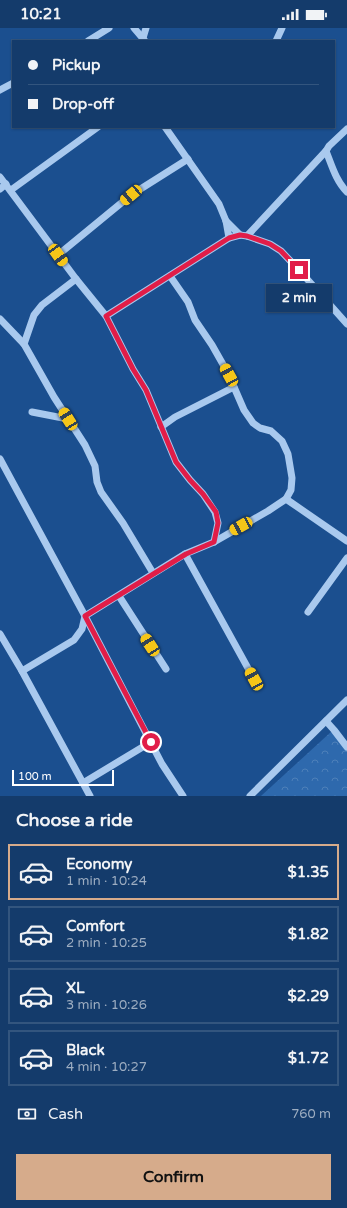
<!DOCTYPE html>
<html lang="en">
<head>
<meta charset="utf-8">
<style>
	body { margin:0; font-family:"Varela Round",sans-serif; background:#1d4271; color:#f1f3f6; height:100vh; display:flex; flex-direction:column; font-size:15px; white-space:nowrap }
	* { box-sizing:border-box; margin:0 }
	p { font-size:13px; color:#9dadc1 }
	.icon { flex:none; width:22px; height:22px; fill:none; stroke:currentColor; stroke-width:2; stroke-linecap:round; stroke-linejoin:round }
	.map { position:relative; height:768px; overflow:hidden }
	.side { display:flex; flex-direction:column; background:#143b6b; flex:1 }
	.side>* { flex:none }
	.hud { position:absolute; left:12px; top:12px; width:323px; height:88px; border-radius:0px; box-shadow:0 1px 3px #0004,0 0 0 1px #33557e; display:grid; align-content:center; height:88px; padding:0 16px; background:#143b6b }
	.scale { position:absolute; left:12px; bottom:10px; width:102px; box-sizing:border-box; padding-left:4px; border:2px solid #fff; border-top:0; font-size:11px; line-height:14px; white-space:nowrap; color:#fff; -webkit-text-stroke:3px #1b4f8f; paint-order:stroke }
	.end { position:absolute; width:18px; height:18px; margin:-9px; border:5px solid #e11d48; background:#fff; box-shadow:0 0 0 2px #fff }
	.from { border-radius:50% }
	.bubble { position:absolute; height:28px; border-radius:0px; background:#143b6b; box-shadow:0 1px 3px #0004,0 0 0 1px #33557e; font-size:13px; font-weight:700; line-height:28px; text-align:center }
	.car { position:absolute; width:12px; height:24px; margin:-12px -6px; border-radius:5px; box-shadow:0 0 3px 1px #0007; background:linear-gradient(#f5c518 24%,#345 0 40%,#f5c518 0 76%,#345 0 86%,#f5c518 0) }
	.hud b { display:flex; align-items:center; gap:14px; height:38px; font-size:15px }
	.hud b+b { border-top:1px solid #33557e }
	.hud i { width:10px; height:10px; background:#f1f3f6 }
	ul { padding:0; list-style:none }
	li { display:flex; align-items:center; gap:12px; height:56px; margin:0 8px 6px; padding:0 8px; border:2px solid #33557e; border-radius:0px }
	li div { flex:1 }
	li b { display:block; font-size:15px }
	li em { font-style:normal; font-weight:700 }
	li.selected { border-color:#d6ab8b }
	li>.icon { width:36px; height:36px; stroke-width:1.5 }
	h2 { padding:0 16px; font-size:18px; line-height:48px }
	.pay { display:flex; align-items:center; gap:10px; height:44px; padding:0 16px; font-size:15px }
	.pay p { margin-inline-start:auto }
	.button { display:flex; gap:8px; margin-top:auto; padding:8px 16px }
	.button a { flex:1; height:46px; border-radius:0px; background:#d6ab8b; color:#111; font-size:16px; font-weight:700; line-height:46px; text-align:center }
	.status { display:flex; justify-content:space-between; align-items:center; height:28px; padding:0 20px; background:#143b6b; direction:ltr }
	.status svg { height:11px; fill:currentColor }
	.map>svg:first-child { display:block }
</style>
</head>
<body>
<div class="status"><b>10:21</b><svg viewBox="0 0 49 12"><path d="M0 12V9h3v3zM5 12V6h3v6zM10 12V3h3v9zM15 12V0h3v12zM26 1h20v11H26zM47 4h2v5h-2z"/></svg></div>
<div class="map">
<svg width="347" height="768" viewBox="0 0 347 768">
	<defs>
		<pattern id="forest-crowns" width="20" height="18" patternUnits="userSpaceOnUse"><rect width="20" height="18" fill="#2e69ad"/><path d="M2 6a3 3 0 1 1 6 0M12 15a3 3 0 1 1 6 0" fill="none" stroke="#4d80b9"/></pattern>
	</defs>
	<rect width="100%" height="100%" fill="#1b4f8f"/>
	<!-- forest -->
	<path fill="url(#forest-crowns)" d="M332,703l15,19v46h-86z"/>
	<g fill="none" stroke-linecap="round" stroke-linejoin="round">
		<!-- minor -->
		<g stroke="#a9c9ee" stroke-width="7">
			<path d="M134,0l11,13"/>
			<path d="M143,10l3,-10"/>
			<path d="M88,13l21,-13"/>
			<path d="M276,13l6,-13"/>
			<path d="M0,62l13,-7"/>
			<path d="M165,99l54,77 7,17 3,17 11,-3 7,1 23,8 11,7 18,19 48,54"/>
			<path d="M326,123c6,15 10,30 21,41"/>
			<path d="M0,149l76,102 30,37 27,53 13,21 30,72 14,18 13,14 12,18 3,11 -4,19"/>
			<path d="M0,161l6,-5"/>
			<path d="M11,162l87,-63"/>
			<path d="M226,193l14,14"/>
			<path d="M247,208l79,-85 3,-5 18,-17"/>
			<path d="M58,227l73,-60 57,-36"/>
			<path d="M106,288l123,-78"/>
			<path d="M0,291l24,25 30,53 31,48 10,21 2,16 4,10 22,31 30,50"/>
			<path d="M24,316l10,-29 8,-10 34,-26"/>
			<path d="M32,384l36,7"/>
			<path d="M161,399l14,-10 59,-30 -5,-12 -17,-30 -17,-25 -7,-18 -18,-26"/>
			<path d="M0,431l85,157 77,148 21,32"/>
			<path d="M286,471l61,42"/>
			<path d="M185,526l69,125"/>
			<path d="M119,568l47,73"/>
			<path d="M308,584l39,-54"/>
			<path d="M0,606l22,37 68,125"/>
			<path d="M22,643l52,-31 8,-11 3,-13 100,-62 29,-12 54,-31 18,-12 5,-9 1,-12 -4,-24 -6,-13 -11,-10 -11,-3 -7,-5 -9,-13 -10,-23"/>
			<path d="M326,693l8,9 13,17"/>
			<path d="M83,755l68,-41"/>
			<path d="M250,768l97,-96"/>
		</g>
	</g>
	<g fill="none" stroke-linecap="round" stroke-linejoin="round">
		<!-- route -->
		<path stroke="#e11d48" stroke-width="5" d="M151,714l-66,-126 101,-62 28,-12 4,-19 -2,-11 -13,-18 -13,-14 -14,-18 -30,-72 -13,-21 -27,-53 123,-78 11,-3 7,1 23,8 11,7 18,19"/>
	</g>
</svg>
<div class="scale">100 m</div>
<i class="end from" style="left:151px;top:714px"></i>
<i class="end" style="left:299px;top:242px"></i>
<div class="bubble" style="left:266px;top:256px;width:66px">2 min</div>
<i class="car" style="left:131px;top:167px;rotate:230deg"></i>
<i class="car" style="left:58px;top:227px;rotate:144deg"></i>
<i class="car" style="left:229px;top:347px;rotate:331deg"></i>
<i class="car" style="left:68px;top:391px;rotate:328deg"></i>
<i class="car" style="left:241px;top:498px;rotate:241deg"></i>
<i class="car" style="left:150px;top:617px;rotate:327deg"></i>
<i class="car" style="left:254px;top:651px;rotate:331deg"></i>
<div class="hud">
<b><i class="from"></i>Pickup</b>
<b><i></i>Drop-off</b>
</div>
</div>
<section class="side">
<h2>Choose a ride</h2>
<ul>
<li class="selected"><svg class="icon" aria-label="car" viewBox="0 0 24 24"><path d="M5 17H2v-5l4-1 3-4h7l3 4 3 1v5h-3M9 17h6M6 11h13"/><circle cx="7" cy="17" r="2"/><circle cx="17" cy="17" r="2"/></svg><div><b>Economy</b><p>1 min · 10:24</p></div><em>$1.35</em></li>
<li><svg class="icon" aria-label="car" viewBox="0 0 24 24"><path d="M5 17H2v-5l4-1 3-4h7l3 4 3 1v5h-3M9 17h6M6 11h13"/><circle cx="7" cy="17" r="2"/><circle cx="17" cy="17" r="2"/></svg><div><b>Comfort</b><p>2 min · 10:25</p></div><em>$1.82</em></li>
<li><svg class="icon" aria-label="car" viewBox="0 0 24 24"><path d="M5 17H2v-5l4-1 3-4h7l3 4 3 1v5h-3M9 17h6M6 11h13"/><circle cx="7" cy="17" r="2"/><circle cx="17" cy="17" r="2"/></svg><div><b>XL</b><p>3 min · 10:26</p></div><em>$2.29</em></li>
<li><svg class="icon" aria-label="car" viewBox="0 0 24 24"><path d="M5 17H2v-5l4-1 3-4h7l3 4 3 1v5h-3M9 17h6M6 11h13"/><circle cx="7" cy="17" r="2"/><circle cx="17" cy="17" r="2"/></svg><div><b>Black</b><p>4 min · 10:27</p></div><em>$1.72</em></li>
</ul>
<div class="pay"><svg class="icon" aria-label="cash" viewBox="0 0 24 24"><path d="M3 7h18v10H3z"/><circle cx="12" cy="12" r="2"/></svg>Cash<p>760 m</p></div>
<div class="button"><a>Confirm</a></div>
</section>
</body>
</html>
